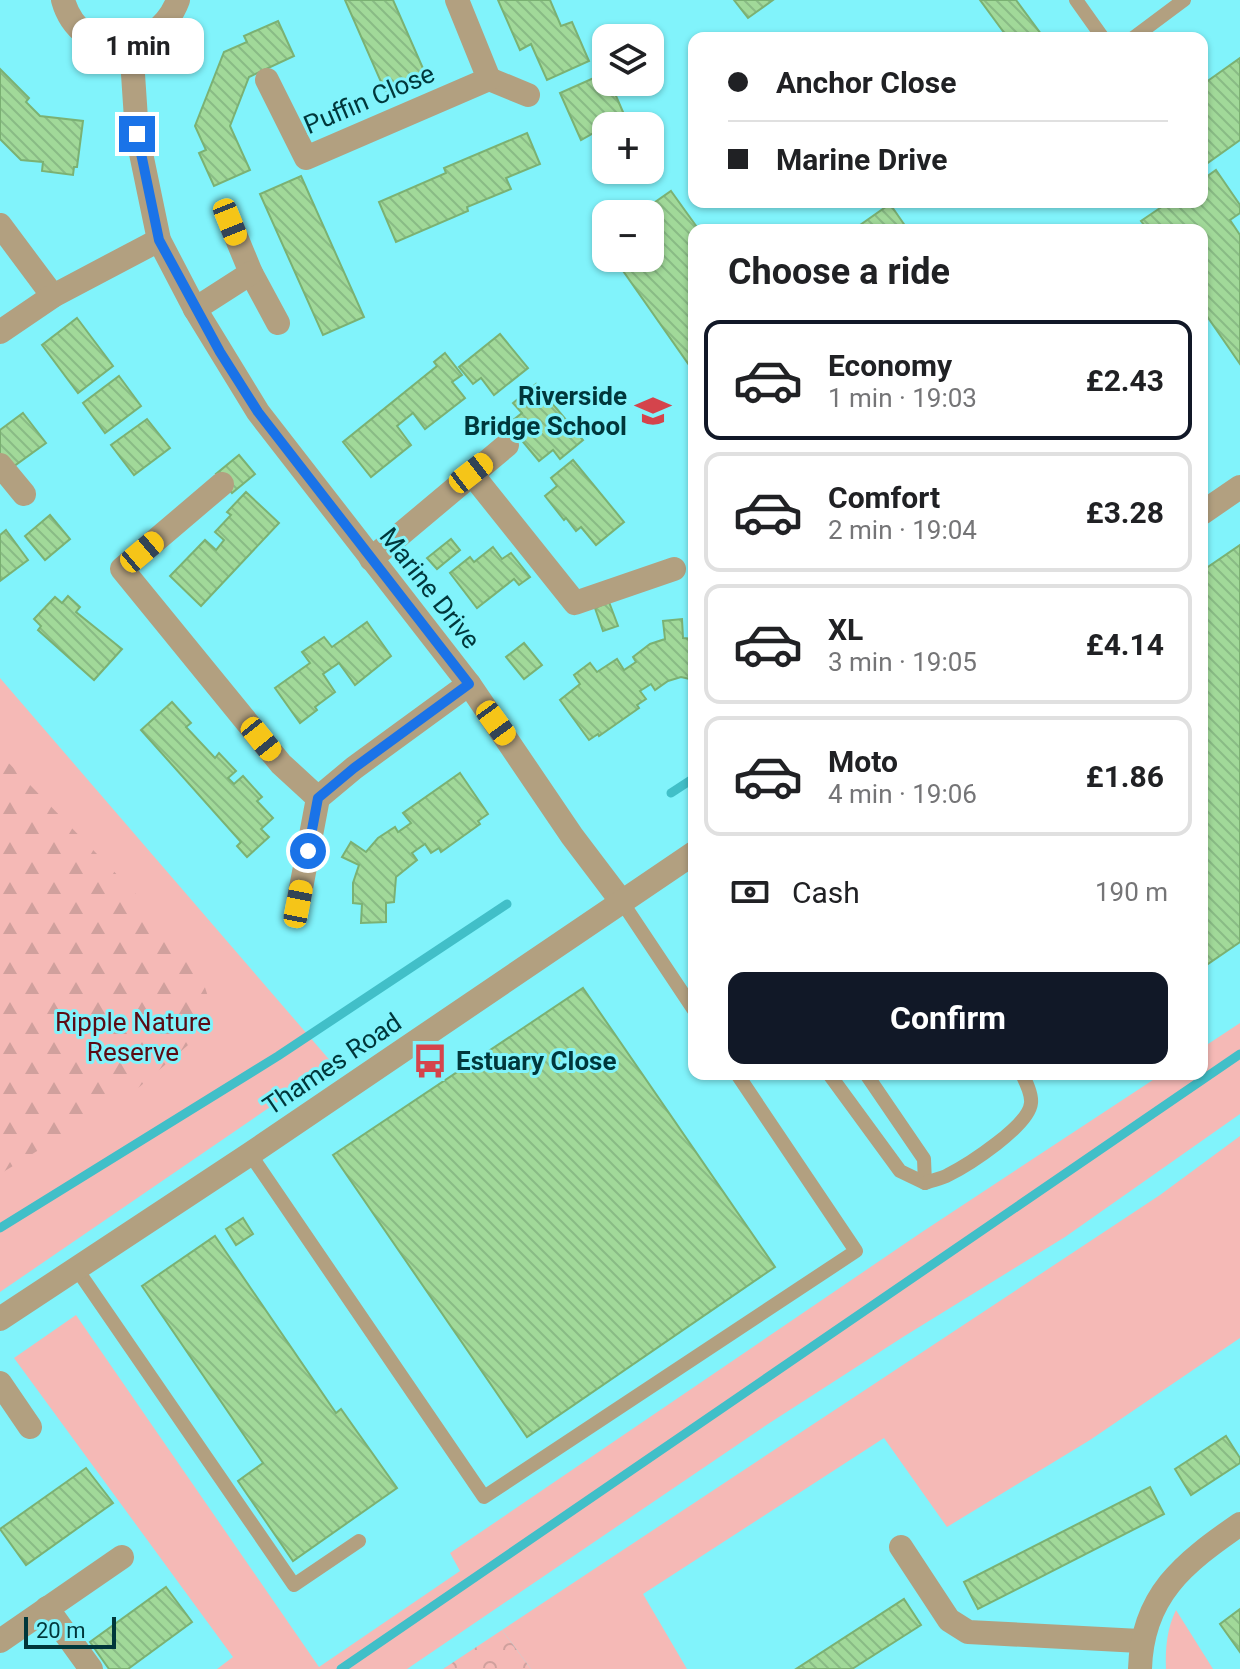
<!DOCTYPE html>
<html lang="en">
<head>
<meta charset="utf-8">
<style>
	body { margin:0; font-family:Roboto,sans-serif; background:#f2f2f2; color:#202124; height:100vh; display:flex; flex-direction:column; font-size:30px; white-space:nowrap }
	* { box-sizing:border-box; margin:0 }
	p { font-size:26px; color:#757577 }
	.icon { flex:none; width:44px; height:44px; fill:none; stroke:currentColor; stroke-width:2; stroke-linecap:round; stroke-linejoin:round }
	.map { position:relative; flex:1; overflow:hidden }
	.drawer { position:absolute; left:688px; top:224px; width:520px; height:856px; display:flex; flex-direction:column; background:#fff; border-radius:16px; box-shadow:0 2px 6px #0004 }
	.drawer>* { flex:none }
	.top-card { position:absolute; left:688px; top:32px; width:520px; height:176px; border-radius:16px; box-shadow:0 2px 6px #0004; display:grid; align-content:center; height:176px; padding:0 40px; background:#fff }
	.fabs { position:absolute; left:592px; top:24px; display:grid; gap:16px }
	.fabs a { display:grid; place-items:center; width:72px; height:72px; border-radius:16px; background:#fff; box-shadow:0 2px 6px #0004; font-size:40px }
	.scale { position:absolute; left:24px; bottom:20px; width:92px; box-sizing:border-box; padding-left:8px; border:4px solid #00373b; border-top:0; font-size:22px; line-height:28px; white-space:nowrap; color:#00373b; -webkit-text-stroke:6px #81f3fb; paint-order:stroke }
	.end { position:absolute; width:36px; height:36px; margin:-18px; border:10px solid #1a73e8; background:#fff; box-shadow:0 0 0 4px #fff }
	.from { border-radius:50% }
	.bubble { position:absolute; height:56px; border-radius:16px; background:#fff; box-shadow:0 2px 6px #0004; font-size:26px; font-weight:700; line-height:56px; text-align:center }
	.car { position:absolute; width:24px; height:48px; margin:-24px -12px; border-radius:10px; box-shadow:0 0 6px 2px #0007; background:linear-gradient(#f5c518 24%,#345 0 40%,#f5c518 0 76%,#345 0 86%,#f5c518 0) }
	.top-card b { display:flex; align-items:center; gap:28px; height:76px; font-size:30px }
	.top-card b+b { border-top:2px solid #e0e0e0 }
	.top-card i { width:20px; height:20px; background:#202124 }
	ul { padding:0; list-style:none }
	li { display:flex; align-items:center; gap:24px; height:120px; margin:0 16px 12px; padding:0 24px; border:4px solid #e0e0e0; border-radius:16px }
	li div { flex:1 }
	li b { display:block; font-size:30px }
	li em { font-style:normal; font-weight:700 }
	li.on { border-color:#111827 }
	li>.icon { width:72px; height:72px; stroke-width:1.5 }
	h2 { padding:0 40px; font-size:36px; line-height:96px }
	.pay { display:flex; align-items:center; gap:20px; height:88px; padding:0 40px; font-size:30px }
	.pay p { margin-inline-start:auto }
	.cta { display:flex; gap:16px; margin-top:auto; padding:16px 40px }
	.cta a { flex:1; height:92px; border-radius:16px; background:#111827; color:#fff; font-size:32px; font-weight:700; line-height:92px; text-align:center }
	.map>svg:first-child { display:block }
</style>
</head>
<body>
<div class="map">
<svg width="1240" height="1669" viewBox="0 0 1240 1669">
	<defs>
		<pattern id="forest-firs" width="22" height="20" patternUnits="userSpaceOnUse" patternTransform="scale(2)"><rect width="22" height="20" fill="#f5b9b6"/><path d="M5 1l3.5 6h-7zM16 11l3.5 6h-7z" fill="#d0a09d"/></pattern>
		<pattern id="park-crowns" width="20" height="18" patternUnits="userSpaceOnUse" patternTransform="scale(2)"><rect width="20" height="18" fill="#f5b9b6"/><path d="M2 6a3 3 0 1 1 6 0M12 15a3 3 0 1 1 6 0" fill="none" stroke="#d0a09d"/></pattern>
		<pattern id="building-back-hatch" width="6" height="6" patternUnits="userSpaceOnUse" patternTransform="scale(2)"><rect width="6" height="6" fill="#a1d999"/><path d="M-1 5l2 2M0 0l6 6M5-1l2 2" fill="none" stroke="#89bb85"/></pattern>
	</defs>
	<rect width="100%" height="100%" fill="#81f3fb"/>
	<!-- green -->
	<g fill="#f5b9b6">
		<path d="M0,678l333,386 -333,228z"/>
		<path d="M1240,1023v91l-175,123 -162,100 -135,87 -361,245h-190l16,-12 -219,-299 62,-43 243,352 141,-96 -10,-18 472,-321 240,-158h40v-26z"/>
		<path d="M1240,1136v202l-150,102 -143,87 -63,-89 -241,156 44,75h-156l-29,-39 658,-435z"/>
		<path d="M1176,1610l37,59h-47c-1,-20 1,-41 10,-59z"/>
	</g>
	<!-- forest -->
	<path fill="url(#forest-firs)" d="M0,754l194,200 22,67 -79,68 -137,85z"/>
	<!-- park -->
	<path fill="url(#park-crowns)" d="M502,1630l29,39h-88z"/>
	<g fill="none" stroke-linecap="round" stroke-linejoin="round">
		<!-- stream -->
		<g stroke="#41bfc8" stroke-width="9">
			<path d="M671,793l23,-15"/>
			<path d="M0,1228l278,-172 229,-152"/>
			<path d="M341,1669l899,-615"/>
		</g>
	</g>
	<!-- building -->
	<g fill="url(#building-back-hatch)" stroke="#7bb173" stroke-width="2">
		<path d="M345,0h48l32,73 -40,18z"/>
		<path d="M498,0h52l11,26 11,-4 17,39 -42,19 -16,-36 -11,6z"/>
		<path d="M734,0h39l-25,18z"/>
		<path d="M980,0h36l28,38h-36z"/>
		<path d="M278,21l16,35 -45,21 -19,49 20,44 -36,16 -15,-33 7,-3 -11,-24 29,-74 23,-10 -3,-6z"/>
		<path d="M1240,58v82l-38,27v-82z"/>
		<path d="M0,69l29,29 -3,4 14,14 43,5 -6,46h-3l-1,8 -31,-4 1,-9 -22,-2 -21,-21z"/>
		<path d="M605,73l1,9h4l16,37 -20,7 -25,14 -21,-47z"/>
		<path d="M527,133l13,31 -34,14 5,11 -44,18 1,4 -72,31 -17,-40 67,-29 -2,-5z"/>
		<path d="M1216,170l24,35v8l-10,7 10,15v129l-38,-55v-79h-54l-7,-9 28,-19h33v-22z"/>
		<path d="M301,176l63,141 -41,18 -63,-141z"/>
		<path d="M671,191l28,39h-5v142l-80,-114h36v-44h-12z"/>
		<path d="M890,204l18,26h-55z"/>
		<path d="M77,318l36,48 -35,27 -36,-48z"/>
		<path d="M500,334l28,34 -34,27 -13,-17 -8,6 -14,-17z"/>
		<path d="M445,353l17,22 -10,7 13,16 -40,31 -12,-16 -16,13 14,19 -40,32 -28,-35 94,-76 -3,-4z"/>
		<path d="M119,376l22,30 -36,27 -22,-30z"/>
		<path d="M536,384l47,56 -23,19 -7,-9 -14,11 -31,-37 14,-11 -9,-10z"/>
		<path d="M23,413l23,30 -36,26 -10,-13v-26z"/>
		<path d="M147,419l23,29 -36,27 -23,-30z"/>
		<path d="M239,455l16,19 -23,19 -16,-19z"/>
		<path d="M573,460l51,62 -28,23 -15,-18 -5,4 -10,-13 -2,2 -19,-24 12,-10 -6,-8z"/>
		<path d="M246,492l33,31 -78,83 -31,-30 35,-36 11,10 8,-10 -9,-8 16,-17 -4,-3z"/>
		<path d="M50,515l20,24 -25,21 -20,-24z"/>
		<path d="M6,530l22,30 -28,21v-46z"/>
		<path d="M451,539l9,11 -23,19 -10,-11z"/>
		<path d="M1240,545v397l-38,26v-397z"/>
		<path d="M493,547l9,12 9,-6 19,24 -11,8 -5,-6 -37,29 -27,-35 20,-16 4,5z"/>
		<path d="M68,596l12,11 -4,5 46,37 -28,31 -56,-50 3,-4 -7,-7 21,-22 7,6z"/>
		<path d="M609,602l9,24 -15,5 -8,-23z"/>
		<path d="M682,619l1,19 11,1v41l-13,-3 -13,4 -13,9 -4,-6 -11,7 6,8 -9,6 2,3 -40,28 -1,-2 -9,6 -29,-40 20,-16 -6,-9 16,-12 7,9 20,-13 7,11 12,-8 -3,-5 17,-13 15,-5 -2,-18z"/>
		<path d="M367,622l24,34 -36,29 -16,-22 -16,11 12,18 -20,15 2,3 -17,13 -25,-35 35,-25 -8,-11 22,-15 8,10z"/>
		<path d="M524,643l18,22 -18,14 -18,-22z"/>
		<path d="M172,702l19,21 -5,4 29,31 4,-5 17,18 -8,7 6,6 9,-8 19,21 -5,4 16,17 -12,11 8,8 -22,20 -10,-11 4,-4 -100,-112z"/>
		<path d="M460,773l28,41 -10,7 2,3 -39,28 -2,-4 -8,5 -6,-9 -13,9 5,7 -21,17 -2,25 -8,1v19l-25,1 1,-19 -9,-1v-20l6,-18 -17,-8 9,-15 15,10 12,-14 17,-11 3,5 13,-9 -8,-10z"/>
		<path d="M583,988l192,279 -248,170 -194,-282z"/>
		<path d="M243,1218l10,16 -17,11 -10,-16z"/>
		<path d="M215,1236l121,177 5,-4 56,79 -104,73 -55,-80 25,-18 -121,-177z"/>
		<path d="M1226,1436l14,22v5l-49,32 -16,-26z"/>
		<path d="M86,1468l27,35 -87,62 -26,-36z"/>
		<path d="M1150,1487l14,27 -186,95 -14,-27z"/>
		<path d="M166,1587l26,35 -64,47h-19l-19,-27z"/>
		<path d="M904,1599l17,26 -69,44h-56z"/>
		<path d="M1240,1609v43l-20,-28z"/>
	</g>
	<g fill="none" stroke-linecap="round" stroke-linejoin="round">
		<!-- lane -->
		<g stroke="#b2a080" stroke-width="14">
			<path d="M1076,0l27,38"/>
			<path d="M1133,38l51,-38"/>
			<path d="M622,902l72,108"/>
			<path d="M829,1074l71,97 25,12 -1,-24 -58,-85"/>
			<path d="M250,1154l234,343 372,-246 -119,-177"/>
			<path d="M925,1183c7,-3 16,-4 23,-8 20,-10 81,-49 83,-72 1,-9 -5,-21 -9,-29"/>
			<path d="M76,1268l218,317 65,-44"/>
		</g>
		<!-- street -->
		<g stroke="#b2a080" stroke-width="24">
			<path d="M63,0c17,61 94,56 115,0"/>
			<path d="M131,44l6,90 22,106 36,69 63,103 211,272 103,152 50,66"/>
			<path d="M489,79l39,16"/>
			<path d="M267,80l39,78 183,-79 -32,-79"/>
			<path d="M230,222l21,51 27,50"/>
			<path d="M0,225l53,71"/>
			<path d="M195,309l56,-36"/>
			<path d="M0,332l53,-36 106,-56"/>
			<path d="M0,465l24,29"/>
			<path d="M471,473l104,130 99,-34"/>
			<path d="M222,484l-100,85 159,195 37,34"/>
			<path d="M1202,513l38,-26"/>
			<path d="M371,559l136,-114"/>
			<path d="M298,904l20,-106 36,-30 115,-84"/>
			<path d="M0,1319l250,-165 444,-301"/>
			<path d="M0,1383l30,44"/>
			<path d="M901,1547l48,73 19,12 172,9"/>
			<path d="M47,1608l44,61"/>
			<path d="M0,1641l122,-84"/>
			<path d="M1140,1669c2,-74 44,-106 100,-145"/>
		</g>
	</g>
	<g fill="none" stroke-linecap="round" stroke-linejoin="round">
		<!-- route -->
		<path stroke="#1a73e8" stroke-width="10" d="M137,134l22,106 61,112 38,60 211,272 -115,84 -36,30 -10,53"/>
	</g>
	<!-- icons -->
	<defs>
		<g id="school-bare" transform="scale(2.76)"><path d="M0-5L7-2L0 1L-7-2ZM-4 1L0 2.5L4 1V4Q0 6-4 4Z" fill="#d4444c" stroke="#81f3fb" stroke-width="2.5" paint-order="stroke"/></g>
		<g id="bus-bare" transform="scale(2.76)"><path d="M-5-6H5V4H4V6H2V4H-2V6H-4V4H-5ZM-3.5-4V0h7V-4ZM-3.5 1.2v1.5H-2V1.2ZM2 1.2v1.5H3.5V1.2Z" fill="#d4444c" stroke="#81f3fb" stroke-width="2.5" paint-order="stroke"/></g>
	</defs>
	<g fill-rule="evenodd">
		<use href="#school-bare" x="653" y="411"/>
		<use href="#bus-bare" x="430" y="1061"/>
	</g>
	<g text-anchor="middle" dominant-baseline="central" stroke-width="6" stroke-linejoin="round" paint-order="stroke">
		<!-- street labels -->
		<g font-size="26" fill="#00373b" stroke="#81f3fb">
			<text transform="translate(369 99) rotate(-23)">Puffin Close</text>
			<text transform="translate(430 588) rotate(52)">Marine Drive</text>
			<text transform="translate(332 1064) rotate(-34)">Thames Road</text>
		</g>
		<!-- poi labels -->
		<g font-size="26" font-weight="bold" fill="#00373b" stroke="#81f3fb" text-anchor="end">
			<text x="627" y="396">Riverside<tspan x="627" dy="30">Bridge School</tspan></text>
			<text x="456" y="1061" text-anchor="start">Estuary Close</text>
		</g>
		<!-- park labels -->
		<g font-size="26" fill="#5b0b14" stroke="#81f3fb">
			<text x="133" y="1022">Ripple Nature<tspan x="133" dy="30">Reserve</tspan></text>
		</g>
	</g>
</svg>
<div class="fabs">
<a><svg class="icon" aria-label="layers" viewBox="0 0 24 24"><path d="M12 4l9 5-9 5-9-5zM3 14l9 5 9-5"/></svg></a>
<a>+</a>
<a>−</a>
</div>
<div class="scale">20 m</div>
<i class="end from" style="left:308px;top:851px"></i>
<i class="end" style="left:137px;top:134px"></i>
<div class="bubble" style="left:72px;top:18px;width:132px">1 min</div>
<i class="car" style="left:230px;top:222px;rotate:158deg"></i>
<i class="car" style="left:471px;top:473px;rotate:52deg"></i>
<i class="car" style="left:142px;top:552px;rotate:50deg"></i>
<i class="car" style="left:496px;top:723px;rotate:144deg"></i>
<i class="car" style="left:261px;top:739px;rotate:141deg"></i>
<i class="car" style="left:298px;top:904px;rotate:11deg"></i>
<div class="top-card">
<b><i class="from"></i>Anchor Close</b>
<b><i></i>Marine Drive</b>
</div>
<section class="drawer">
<h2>Choose a ride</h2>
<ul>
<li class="on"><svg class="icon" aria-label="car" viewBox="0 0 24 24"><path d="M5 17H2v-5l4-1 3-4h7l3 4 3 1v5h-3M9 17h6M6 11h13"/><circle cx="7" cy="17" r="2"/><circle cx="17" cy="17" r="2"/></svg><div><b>Economy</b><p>1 min · 19:03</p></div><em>£2.43</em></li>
<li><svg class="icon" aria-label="car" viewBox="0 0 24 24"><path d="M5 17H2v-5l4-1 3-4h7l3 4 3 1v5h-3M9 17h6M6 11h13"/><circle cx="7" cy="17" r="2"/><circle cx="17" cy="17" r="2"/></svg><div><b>Comfort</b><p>2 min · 19:04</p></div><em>£3.28</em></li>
<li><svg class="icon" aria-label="car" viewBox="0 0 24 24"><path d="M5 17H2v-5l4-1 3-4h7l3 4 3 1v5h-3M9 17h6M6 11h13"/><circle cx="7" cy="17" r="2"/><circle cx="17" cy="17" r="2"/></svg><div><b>XL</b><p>3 min · 19:05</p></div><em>£4.14</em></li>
<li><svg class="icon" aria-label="car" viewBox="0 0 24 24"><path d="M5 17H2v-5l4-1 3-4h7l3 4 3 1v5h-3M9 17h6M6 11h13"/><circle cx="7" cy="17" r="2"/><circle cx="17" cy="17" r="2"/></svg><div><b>Moto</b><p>4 min · 19:06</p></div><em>£1.86</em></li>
</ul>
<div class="pay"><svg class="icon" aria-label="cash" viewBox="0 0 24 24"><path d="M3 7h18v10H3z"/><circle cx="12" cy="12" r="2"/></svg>Cash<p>190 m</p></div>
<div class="cta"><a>Confirm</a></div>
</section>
</div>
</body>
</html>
